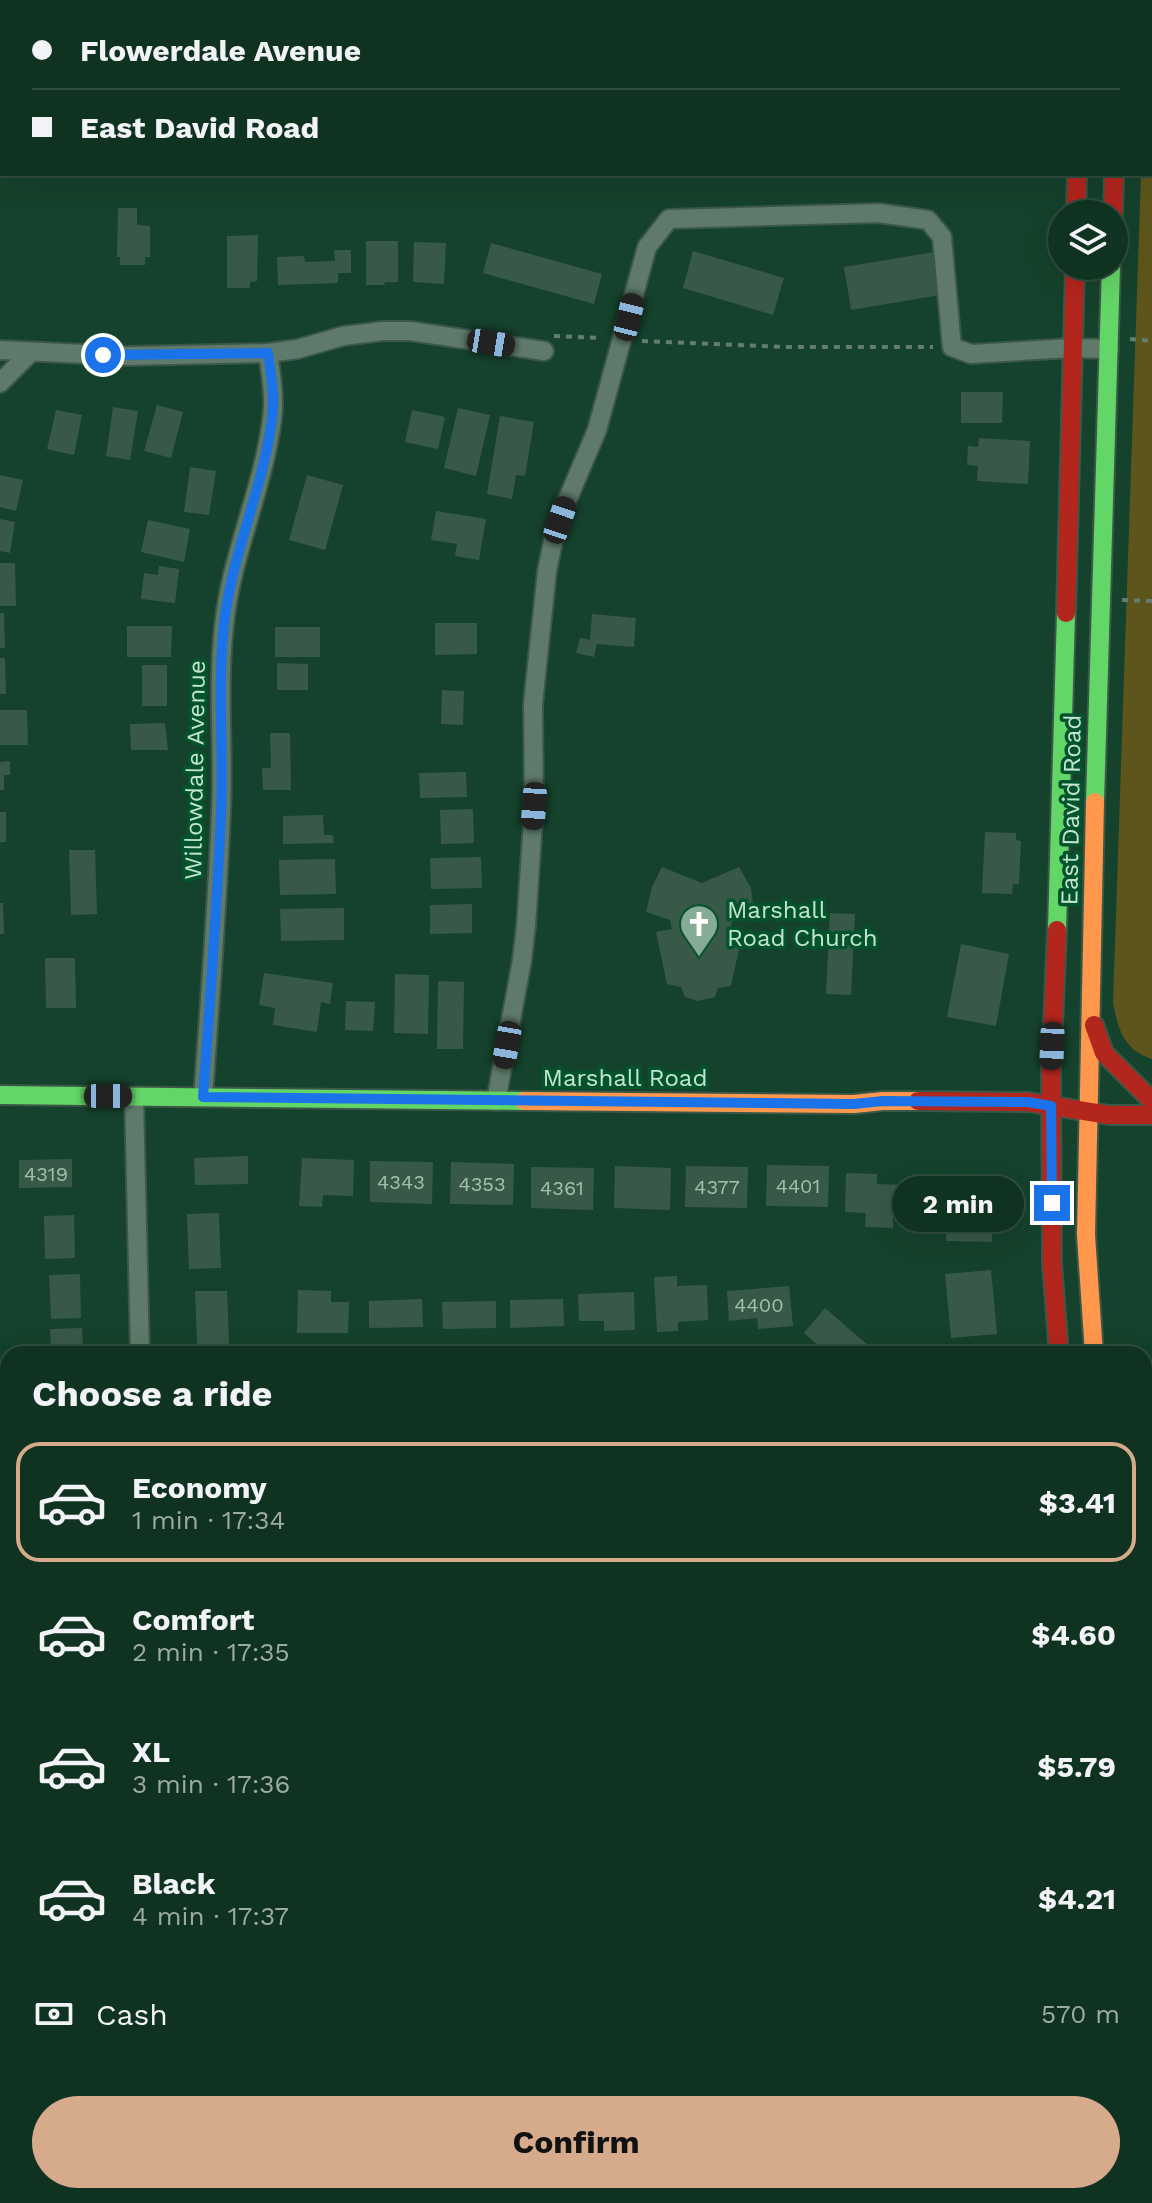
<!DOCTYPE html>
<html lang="en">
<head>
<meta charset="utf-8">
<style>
	body { margin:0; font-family:"Work Sans",sans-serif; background:#193a2a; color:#f1f3f6; height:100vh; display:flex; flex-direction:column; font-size:30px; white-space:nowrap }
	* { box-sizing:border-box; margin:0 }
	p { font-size:26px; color:#9caaa5 }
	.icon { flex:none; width:44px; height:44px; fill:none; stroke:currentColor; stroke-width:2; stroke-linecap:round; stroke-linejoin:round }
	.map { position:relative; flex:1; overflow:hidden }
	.drawer { position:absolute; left:0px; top:1346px; width:1152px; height:858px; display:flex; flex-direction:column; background:#103221; border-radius:24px 24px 0 0; box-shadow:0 8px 32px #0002,0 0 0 2px #304d3f }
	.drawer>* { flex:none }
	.top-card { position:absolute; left:0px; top:0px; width:1152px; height:176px; box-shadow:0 8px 32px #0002,0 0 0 2px #304d3f; display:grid; align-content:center; height:176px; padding:0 32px; background:#103221 }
	.fabs { position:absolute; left:1048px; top:200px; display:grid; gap:16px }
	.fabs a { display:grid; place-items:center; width:80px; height:80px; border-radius:50%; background:#103221; box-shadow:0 8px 32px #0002,0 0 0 2px #304d3f; font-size:40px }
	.end { position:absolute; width:36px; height:36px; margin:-18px; border:10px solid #1a73e8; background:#fff; box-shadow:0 0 0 4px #fff }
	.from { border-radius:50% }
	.bubble { position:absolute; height:56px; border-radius:28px; background:#103221; box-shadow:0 8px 32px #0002,0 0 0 2px #304d3f; font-size:26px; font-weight:700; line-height:56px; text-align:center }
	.car { position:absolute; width:24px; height:48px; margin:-24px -12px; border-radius:10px; box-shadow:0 0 6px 2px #0007; background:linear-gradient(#222 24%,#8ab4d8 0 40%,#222 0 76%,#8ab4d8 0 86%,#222 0) }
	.top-card b { display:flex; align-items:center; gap:28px; height:76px; font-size:30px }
	.top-card b+b { border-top:2px solid #304d3f }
	.top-card i { width:20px; height:20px; background:#f1f3f6 }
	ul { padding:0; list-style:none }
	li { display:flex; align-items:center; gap:24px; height:120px; margin:0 16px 12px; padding:0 16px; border:4px solid transparent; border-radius:24px }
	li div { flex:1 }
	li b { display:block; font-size:30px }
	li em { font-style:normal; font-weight:700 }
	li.on { border-color:#d6ab8b }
	li>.icon { width:72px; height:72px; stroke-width:1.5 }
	h2 { padding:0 32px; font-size:36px; line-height:96px }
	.pay { display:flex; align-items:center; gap:20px; height:88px; padding:0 32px; font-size:30px }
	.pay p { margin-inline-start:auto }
	.cta { display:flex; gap:16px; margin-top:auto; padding:16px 32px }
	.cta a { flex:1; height:92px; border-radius:48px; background:#d6ab8b; color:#111; font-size:32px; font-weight:700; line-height:92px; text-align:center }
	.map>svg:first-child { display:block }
</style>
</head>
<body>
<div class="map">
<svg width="1152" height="2203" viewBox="0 0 1152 2203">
	<rect width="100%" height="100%" fill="#15422c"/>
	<!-- green -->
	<path fill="#5d551b" d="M1147,0h5v1059c-28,-9 -34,-29 -39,-57l28,-828h9v-172h-3z"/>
	<!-- building -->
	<g fill="#395948">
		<path d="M118,208h19v17l13,1v31h-5v8h-25v-8h-3z"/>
		<path d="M258,235l-1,46 -7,1v6h-23v-52z"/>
		<path d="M366,241h32v41h-13l-1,3h-18z"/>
		<path d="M414,242l32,1 -2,41 -31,-2z"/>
		<path d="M491,243l111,31 -8,30 -111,-31z"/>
		<path d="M334,250h17v23h-13v10l-60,2 -1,-28 27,-1 1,6 30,-1z"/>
		<path d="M693,251l91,27 -11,37 -90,-27z"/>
		<path d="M934,252l6,43 -89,15 -7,-43z"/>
		<path d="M961,392h42l-1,31h-41z"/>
		<path d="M157,405l26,7 -12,46 -27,-7z"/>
		<path d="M113,407l25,4 -8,49 -24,-4z"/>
		<path d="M458,408l32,7 -14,61 -32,-8z"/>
		<path d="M56,410l26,5 -8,40 -27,-6z"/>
		<path d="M412,410l33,7 -7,32 -33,-7z"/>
		<path d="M500,416l34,6 -9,54 -9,-1 -4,24 -25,-5z"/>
		<path d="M979,438l51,3 -2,43 -51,-3 1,-15 -11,-1 1,-19 10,1z"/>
		<path d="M190,467l26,4 -7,44 -25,-3z"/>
		<path d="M0,475l23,5 -7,31 -16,-4z"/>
		<path d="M307,475l36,10 -18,65 -36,-10z"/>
		<path d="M436,511l50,8 -7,41 -24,-4 2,-12 -26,-4z"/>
		<path d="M0,519l15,3 -5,31 -10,-2z"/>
		<path d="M148,520l42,9 -6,33 -43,-10z"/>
		<path d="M0,563h15l1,43h-16z"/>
		<path d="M159,566l20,3 -4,34 -34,-4 3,-26 14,2z"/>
		<path d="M0,613h4l1,35h-5z"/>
		<path d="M592,614l44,4 -2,29 -37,-3 -3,13 -18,-4 4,-15 10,2z"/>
		<path d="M435,623h42v31l-42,1z"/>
		<path d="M127,626h45l-1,31h-44z"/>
		<rect x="275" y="627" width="45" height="30"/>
		<path d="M0,658h5l1,36h-6z"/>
		<path d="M277,663l31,1v26h-31z"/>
		<rect x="142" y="665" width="25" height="41"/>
		<path d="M442,690l22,1 -1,34 -22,-1z"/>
		<path d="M0,710h27l1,35h-28z"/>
		<path d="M165,723l3,27h-37l-1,-26z"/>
		<path d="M270,733h20l1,57h-28l-1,-22h9z"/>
		<path d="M10,761v14h-6v15h-4v-28z"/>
		<path d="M466,772l1,25 -47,1 -1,-25z"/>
		<path d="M473,809l1,34 -33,1 -1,-34z"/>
		<rect x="0" y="812" width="6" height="30"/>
		<path d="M323,815l1,20h9l1,8 -51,1v-28z"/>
		<path d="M985,832l31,1v7l5,1 -2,43h-6l-1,10 -30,-1z"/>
		<path d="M69,850h26l2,64 -26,1z"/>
		<path d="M481,857l1,31 -51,1 -1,-31z"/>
		<path d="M335,859l1,35 -56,1 -1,-35z"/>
		<path d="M662,867l40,16 37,-16 12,21 3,24 -22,10 -2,7 13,2 -12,55 -13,2 -3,9 -17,4 -13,-4 -4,-10 -14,-3 -11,-52 16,-3 -2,-9 -24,-8 6,-25z"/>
		<path d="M0,903h3l1,31h-4z"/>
		<path d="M472,904v29l-42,1v-29z"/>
		<path d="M344,908v32l-63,1 -1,-32z"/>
		<path d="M830,913l25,1 -4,81 -25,-1z"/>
		<path d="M961,944l48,10 -13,72 -49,-9z"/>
		<path d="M45,958h30l1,50h-30z"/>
		<path d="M264,973l69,10 -3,21 -9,-2 -4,30 -44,-7 2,-17 -16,-3z"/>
		<path d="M395,974l34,1 -1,59 -34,-1z"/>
		<path d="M438,981l26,1 -1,67h-26z"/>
		<path d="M346,1001l29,1 -2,29 -28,-1z"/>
		<path d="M248,1156v28l-53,1 -1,-27z"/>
		<path d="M302,1158l52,2 -1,36 -30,-1 -1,12 -23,-1z"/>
		<path d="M72,1159v28l-53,1v-28z"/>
		<path d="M370,1161l63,1 -1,42 -62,-2z"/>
		<path d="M451,1162l63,2 -1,41 -63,-1z"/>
		<path d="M767,1165l62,1 -1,41 -62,-1z"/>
		<path d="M615,1166l56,2 -1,42 -56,-2z"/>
		<path d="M686,1166l62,1 -1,41 -62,-1z"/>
		<path d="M531,1167l63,1 -1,42 -62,-2z"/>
		<path d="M846,1173l31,1v10l31,1v17h-15v26l-28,-1 1,-14 -21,-1z"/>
		<path d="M948,1177l46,1 -2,64 -46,-1z"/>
		<path d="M219,1213l2,55 -32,1 -2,-55z"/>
		<path d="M74,1215l1,43 -30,1 -1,-43z"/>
		<path d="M991,1270l6,64 -46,4 -6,-64z"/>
		<path d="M80,1274l1,44 -30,1 -2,-44z"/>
		<path d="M677,1276v10l30,-1 1,35 -30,2v9l-21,1 -3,-55z"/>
		<path d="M789,1286l4,40 -35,3 -1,-11 -28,3 -2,-30z"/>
		<path d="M298,1290l33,1v11h18l-1,31h-51z"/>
		<path d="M195,1291h32l2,54 -32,1z"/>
		<path d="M634,1292l1,38 -31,1v-10h-25l-1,-27z"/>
		<path d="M422,1299l1,28 -54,1v-27z"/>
		<path d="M563,1299l1,27 -54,2v-28z"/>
		<path d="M496,1301v27l-53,1 -1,-27z"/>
		<path d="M825,1308l51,44 -1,2h-47l-24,-21z"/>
		<path d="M82,1328l1,26h-32l-1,-25z"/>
		<rect x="209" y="2196" width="32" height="7"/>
		<rect x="354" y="2196" width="32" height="7"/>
		<path d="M488,2196h31l1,7h-32z"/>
		<rect x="624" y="2196" width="33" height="7"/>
		<rect x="768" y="2196" width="32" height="7"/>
		<path d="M1080,2196h47l1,7h-47z"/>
	</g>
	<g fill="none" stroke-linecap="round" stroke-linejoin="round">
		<!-- street casing -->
		<g stroke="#3a5747" stroke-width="22">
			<g id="street">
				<path d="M793,2l1,-2"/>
				<path d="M0,37h2"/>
				<path d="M0,350l127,6 141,-3 30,-4 45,-13 40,-5h27l134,20"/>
				<path d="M0,383l30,-30"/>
				<path d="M134,1097l6,257"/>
				<path d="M203,1097c7,-94 14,-189 18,-284 3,-62 -4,-125 3,-187 7,-71 39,-136 48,-207 3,-22 -1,-44 -4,-66"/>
				<path d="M496,1101l26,-141 4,-34 8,-120 -1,-102 14,-133 7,-34 12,-34 31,-73 50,-183 22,-28 210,-6 49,7 14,17 10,110 19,7 101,-6 37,1"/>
				<path d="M0,2103l8,-3"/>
				<path d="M157,2196v7"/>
				<path d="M442,2196v7"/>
				<path d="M713,2196v7"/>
			</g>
		</g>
		<!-- fast casing -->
		<g stroke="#3a5747" stroke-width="22">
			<g id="fast">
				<path d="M1083,0v2"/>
				<path d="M1119,0v2"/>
				<path d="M1095,802l16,-536"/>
				<path d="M1057,930l9,-317"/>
				<path d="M0,1095l524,6"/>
			</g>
		</g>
		<!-- slow casing -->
		<g stroke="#3a5747" stroke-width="22">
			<g id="slow">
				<path d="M524,1101l330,3 29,-3h35"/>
				<path d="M1094,1354l-8,-119 9,-433"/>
				<path d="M1144,1689l8,53"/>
				<path d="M1144,1919l8,52"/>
			</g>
		</g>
		<!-- jam casing -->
		<g stroke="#3a5747" stroke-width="22">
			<g id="jam">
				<path d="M1076,214l1,-40"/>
				<path d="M1113,214l1,-40"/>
				<path d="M1066,613l9,-347"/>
				<path d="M1057,930l-6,142 1,192 7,90"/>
				<path d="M1094,1025l10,28 48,48"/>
				<path d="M918,1101l110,1 81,13h43"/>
			</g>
		</g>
		<!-- path -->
		<g stroke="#637e6e" stroke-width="4" stroke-dasharray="6 6" stroke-linecap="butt">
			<path d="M554,336l47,2"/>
			<path d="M1130,339l22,2"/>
			<path d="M642,341l144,6h147"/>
			<path d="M1122,600l30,1"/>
		</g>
		<!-- street -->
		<use href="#street" stroke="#5f7a6a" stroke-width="18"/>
		<!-- fast -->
		<use href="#fast" stroke="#63d668" stroke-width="18"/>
		<!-- slow -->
		<use href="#slow" stroke="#ff974d" stroke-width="18"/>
		<!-- jam -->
		<use href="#jam" stroke="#b3261e" stroke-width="18"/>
	</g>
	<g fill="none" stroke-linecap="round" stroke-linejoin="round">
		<!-- route -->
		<path stroke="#1a73e8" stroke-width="10" d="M103,355l165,-2c3,22 7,44 4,66 -9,71 -41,136 -48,206 -7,63 0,126 -3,188 -4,95 -11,190 -18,284l651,7 29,-3 145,1 23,4 1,97"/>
	</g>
	<!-- icons -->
	<defs>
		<g id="church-pin" transform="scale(2)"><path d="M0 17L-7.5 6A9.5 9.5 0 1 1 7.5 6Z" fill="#86ac95" stroke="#03542d"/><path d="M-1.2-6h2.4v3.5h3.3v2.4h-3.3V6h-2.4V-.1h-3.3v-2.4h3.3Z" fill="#fff"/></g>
	</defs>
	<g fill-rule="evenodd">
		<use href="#church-pin" x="699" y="924"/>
	</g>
	<g text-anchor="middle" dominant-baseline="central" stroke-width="7" stroke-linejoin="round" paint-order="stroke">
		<!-- number labels -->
		<g font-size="20" fill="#a0c2ac">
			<text x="46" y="1174">4319</text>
			<text x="401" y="1182">4343</text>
			<text x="482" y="1184">4353</text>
			<text x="798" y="1186">4401</text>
			<text x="717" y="1187">4377</text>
			<text x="562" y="1188">4361</text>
			<text x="759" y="1305">4400</text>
		</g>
		<!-- street labels -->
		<g font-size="24" fill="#c3e5cd" stroke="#03542d">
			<text transform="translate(195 770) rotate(-89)">Willowdale Avenue</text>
			<text transform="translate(1071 810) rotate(-89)">East David Road</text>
			<text x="625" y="1078">Marshall Road</text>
		</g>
		<!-- poi labels -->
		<g font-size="24" fill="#c3e5cd" stroke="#03542d" text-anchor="start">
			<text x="727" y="910">Marshall<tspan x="727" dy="28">Road Church</tspan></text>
		</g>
	</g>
</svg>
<div class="fabs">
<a><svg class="icon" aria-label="layers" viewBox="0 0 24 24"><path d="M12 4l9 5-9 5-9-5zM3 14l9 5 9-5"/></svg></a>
</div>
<i class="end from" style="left:103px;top:355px"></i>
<i class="end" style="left:1052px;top:1203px"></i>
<div class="bubble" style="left:892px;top:1176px;width:132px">2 min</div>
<i class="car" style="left:629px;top:317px;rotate:14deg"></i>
<i class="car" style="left:491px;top:343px;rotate:99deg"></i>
<i class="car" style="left:560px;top:520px;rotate:19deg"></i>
<i class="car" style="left:534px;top:806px;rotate:184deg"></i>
<i class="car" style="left:507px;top:1045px;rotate:190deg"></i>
<i class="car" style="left:1052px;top:1046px;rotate:182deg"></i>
<i class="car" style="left:108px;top:1096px;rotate:90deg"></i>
<div class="top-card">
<b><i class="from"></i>Flowerdale Avenue</b>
<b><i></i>East David Road</b>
</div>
<section class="drawer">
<h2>Choose a ride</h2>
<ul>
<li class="on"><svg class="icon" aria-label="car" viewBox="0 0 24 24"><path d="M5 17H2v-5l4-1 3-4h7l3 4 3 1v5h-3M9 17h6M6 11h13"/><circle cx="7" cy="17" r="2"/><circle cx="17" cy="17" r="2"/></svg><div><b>Economy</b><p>1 min · 17:34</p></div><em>$3.41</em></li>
<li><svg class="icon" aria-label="car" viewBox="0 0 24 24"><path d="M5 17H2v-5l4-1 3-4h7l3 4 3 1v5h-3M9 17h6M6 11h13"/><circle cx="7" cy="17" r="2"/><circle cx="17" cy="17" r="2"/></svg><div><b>Comfort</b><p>2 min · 17:35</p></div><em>$4.60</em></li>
<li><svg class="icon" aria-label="car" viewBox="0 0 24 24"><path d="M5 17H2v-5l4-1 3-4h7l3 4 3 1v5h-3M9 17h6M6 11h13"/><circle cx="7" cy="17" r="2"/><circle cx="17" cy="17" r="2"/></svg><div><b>XL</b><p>3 min · 17:36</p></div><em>$5.79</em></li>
<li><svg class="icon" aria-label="car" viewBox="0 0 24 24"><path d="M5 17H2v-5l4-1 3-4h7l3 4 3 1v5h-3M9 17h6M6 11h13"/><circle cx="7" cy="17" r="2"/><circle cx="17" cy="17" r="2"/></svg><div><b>Black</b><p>4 min · 17:37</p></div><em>$4.21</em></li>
</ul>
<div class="pay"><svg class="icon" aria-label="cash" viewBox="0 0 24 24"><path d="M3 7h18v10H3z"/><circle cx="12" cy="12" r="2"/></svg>Cash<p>570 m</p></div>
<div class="cta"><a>Confirm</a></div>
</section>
</div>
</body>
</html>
